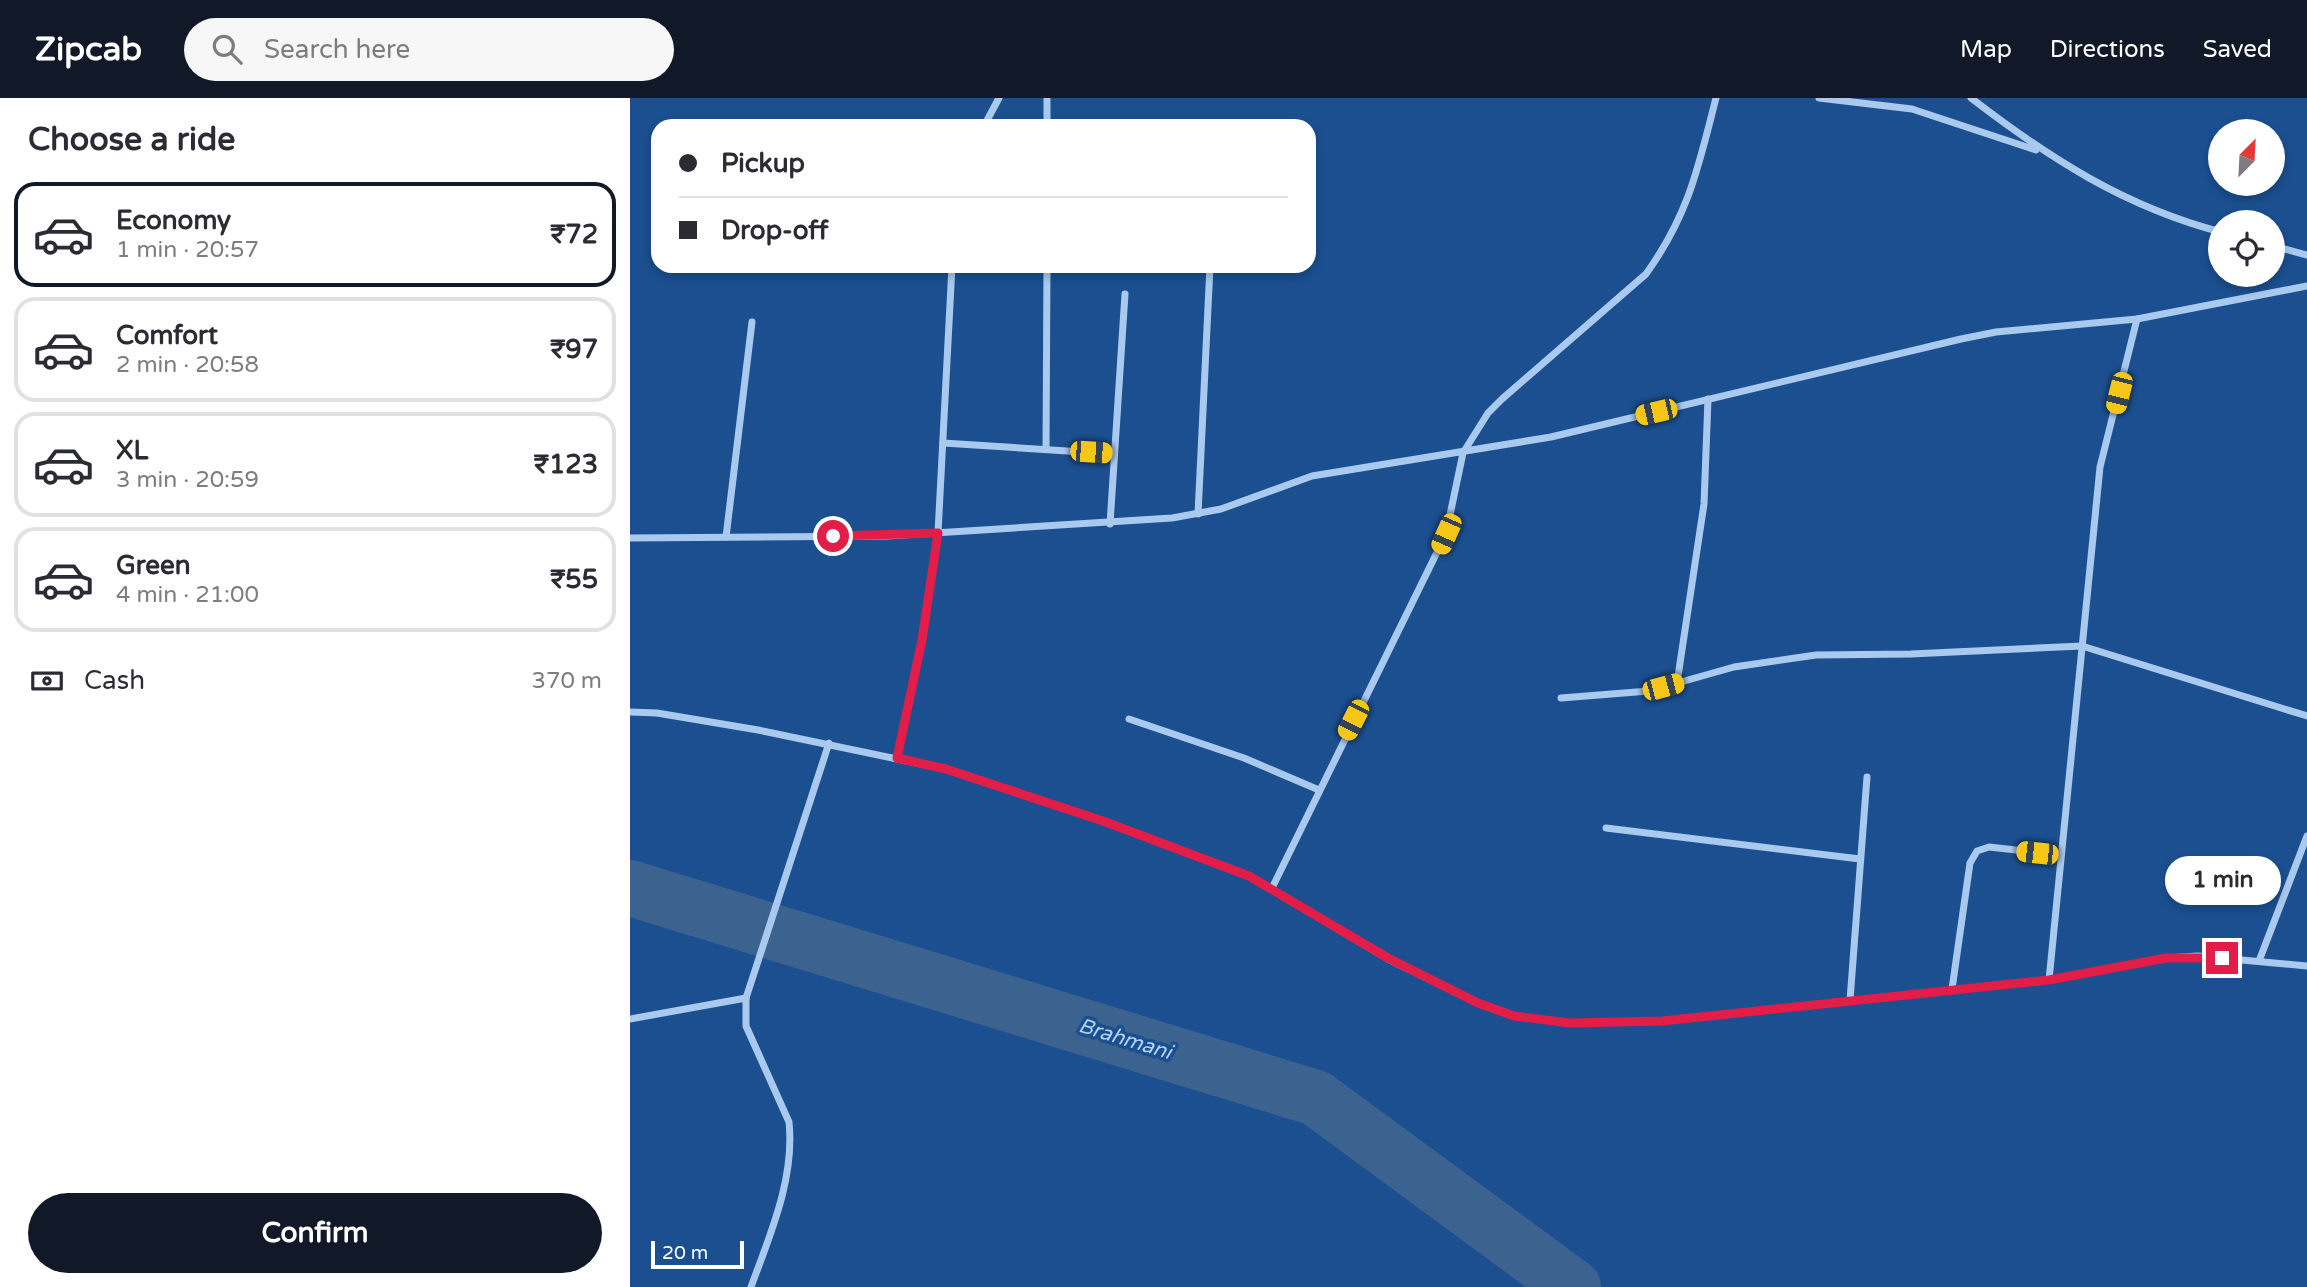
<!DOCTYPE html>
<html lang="en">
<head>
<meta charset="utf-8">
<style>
	body { margin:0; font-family:"Varela Round",sans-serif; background:#f7f7f7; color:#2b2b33; height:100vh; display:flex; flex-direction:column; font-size:26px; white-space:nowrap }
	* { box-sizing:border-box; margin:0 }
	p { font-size:23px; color:#7c7c81 }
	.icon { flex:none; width:38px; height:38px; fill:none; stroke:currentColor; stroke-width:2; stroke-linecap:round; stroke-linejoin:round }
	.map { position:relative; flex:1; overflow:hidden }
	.side { display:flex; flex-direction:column; background:#fff; width:630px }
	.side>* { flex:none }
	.guide { position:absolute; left:21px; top:21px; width:665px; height:154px; border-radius:21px; box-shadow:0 4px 10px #0003; display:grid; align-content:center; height:154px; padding:0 28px; background:#fff }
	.needle { width:46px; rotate:24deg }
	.tools { position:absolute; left:1578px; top:21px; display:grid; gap:14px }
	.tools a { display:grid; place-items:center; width:77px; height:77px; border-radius:50%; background:#fff; box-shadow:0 4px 10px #0003; font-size:35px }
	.scale { position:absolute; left:21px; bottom:18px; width:93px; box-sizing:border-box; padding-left:7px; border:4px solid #fff; border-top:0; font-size:19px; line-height:24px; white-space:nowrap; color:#fff; -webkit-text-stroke:5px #1b4f8f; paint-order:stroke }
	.end { position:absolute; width:32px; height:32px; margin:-16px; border:9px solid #e11d48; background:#fff; box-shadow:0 0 0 4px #fff }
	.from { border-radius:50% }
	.bubble { position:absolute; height:49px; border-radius:24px; background:#fff; box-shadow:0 4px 10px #0003; font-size:23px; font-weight:700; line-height:49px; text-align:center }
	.car { position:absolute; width:21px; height:42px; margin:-21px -10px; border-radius:9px; box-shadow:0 0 5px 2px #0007; background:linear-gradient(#f5c518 24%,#345 0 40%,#f5c518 0 76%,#345 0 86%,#f5c518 0) }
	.guide b { display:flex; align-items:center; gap:24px; height:66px; font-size:26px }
	.guide b+b { border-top:2px solid #e1e1e2 }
	.guide i { width:18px; height:18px; background:#2b2b33 }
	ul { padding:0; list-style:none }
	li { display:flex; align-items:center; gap:21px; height:105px; margin:0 14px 10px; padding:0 14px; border:4px solid #e1e1e2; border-radius:21px }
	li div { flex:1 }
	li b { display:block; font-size:26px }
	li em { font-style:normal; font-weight:700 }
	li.active { border-color:#111827 }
	li>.icon { width:63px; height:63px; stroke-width:1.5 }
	h2 { padding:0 28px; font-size:32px; line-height:84px }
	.pay { display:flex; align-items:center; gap:18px; height:77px; padding:0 28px; font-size:26px }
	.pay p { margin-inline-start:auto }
	.button { display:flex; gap:14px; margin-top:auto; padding:14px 28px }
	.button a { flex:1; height:80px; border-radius:42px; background:#111827; color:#fff; font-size:28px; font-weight:700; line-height:80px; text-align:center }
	header { display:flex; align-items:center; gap:42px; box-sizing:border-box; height:98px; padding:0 35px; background:#111827; color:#fff }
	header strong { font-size:33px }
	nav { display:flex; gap:38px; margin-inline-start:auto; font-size:24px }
	.search { width:490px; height:63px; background:#f7f7f7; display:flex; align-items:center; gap:18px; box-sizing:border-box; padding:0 24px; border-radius:38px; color:#7c7c81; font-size:26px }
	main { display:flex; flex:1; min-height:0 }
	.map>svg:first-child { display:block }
</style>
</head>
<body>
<header>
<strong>Zipcab</strong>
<div class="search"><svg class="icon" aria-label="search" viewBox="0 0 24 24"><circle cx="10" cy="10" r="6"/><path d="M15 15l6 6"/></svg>Search here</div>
<nav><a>Map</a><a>Directions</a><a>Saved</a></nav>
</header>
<main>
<section class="side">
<h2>Choose a ride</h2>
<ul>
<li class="active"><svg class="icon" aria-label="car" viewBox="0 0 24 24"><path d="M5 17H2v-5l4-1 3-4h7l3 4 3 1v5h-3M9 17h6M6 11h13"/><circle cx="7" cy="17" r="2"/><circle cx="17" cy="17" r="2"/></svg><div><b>Economy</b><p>1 min · 20:57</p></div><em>₹72</em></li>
<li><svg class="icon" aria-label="car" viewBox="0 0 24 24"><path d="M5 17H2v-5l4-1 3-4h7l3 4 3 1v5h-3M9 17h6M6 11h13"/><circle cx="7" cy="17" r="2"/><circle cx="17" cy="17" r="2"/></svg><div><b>Comfort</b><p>2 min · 20:58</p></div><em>₹97</em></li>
<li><svg class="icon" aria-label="car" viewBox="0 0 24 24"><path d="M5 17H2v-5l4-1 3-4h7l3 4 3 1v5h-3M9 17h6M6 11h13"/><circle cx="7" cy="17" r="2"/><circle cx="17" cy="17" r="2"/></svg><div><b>XL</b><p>3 min · 20:59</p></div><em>₹123</em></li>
<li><svg class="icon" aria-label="car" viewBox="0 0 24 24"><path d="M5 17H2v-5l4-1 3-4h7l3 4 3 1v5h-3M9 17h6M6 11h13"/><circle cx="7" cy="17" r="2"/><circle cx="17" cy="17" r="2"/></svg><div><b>Green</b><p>4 min · 21:00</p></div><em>₹55</em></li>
</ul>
<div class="pay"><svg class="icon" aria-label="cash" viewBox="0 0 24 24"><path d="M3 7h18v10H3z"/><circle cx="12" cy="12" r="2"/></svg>Cash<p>370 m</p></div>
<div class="button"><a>Confirm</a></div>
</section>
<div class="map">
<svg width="1677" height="1189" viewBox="0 0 1677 1189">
	<rect width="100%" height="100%" fill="#1b4f8f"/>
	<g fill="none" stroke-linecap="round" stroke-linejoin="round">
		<!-- river -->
		<path stroke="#3c6290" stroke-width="56" d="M0,790l686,210 257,189"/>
		<!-- street -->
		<g stroke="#a9c9ee" stroke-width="7">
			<path d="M1189,0l93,11 124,41"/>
			<path d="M1341,0c78,60 154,109 250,134"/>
			<path d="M354,28l15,-28"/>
			<path d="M417,28v-28"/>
			<path d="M1643,148l34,9"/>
			<path d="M313,345l171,11"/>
			<path d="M416,351l1,-183"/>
			<path d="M568,416l12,-248"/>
			<path d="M480,426l15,-230"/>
			<path d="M96,439l26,-215"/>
			<path d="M0,440l257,-2 285,-18 49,-9 91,-33 239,-39 410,-98 35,-7 141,-13 170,-33"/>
			<path d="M1047,585l27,-179 4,-105"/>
			<path d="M931,600l88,-7 85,-24 82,-12 95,-1 171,-8 225,70"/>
			<path d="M0,614l27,1 101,17 187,39 158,52 146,55 139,83 90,44 36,13 56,7 92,-2 387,-41 117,-22 32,-2 109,10"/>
			<path d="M499,621l115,39 75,32"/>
			<path d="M267,660l25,-117 16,-108 14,-267"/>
			<path d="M976,730l254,31"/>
			<path d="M642,790l174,-354 17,-81 25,-40 14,-14 144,-125c43,-60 52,-106 70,-176"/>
			<path d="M1629,863l48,-125"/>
			<path d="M1419,882l51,-513 37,-148"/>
			<path d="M1322,891l18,-126 7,-12 12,-4 72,8"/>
			<path d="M1220,902l17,-223"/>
			<path d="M0,921l116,-21"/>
			<path d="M121,1189c19,-52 44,-109 38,-165l-43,-96v-28l83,-255"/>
		</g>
	</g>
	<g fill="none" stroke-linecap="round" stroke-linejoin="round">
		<!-- route -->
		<path stroke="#e11d48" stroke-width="9" d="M203,438l105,-3 -16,107 -25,118 49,11 157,52 146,55 139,82 90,45 36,13 56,7 92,-2 387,-41 117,-22h56"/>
	</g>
	<g text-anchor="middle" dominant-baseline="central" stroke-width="7" stroke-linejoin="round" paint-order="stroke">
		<!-- water labels -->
		<g font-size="21" font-style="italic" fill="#b5d3f5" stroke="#1b4f8f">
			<text transform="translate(495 941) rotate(17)">Brahmani</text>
		</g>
	</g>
</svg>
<div class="tools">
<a><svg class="needle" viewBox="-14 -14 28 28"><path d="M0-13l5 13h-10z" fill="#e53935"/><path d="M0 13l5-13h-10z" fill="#7c7c81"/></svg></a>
<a><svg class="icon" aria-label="locate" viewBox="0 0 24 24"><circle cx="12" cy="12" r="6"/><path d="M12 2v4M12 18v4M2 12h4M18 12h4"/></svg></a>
</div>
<div class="scale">20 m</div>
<i class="end from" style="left:203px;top:438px"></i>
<i class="end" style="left:1592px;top:860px"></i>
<div class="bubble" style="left:1535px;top:758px;width:116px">1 min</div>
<i class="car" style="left:1489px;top:295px;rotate:194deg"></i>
<i class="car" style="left:1026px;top:314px;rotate:257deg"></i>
<i class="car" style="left:461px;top:354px;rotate:94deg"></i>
<i class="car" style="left:816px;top:436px;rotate:204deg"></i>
<i class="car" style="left:1033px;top:589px;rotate:75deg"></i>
<i class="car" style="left:723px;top:622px;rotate:207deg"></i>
<i class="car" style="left:1407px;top:755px;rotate:276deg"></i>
<div class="guide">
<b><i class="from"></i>Pickup</b>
<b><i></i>Drop-off</b>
</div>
</div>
</main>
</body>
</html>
